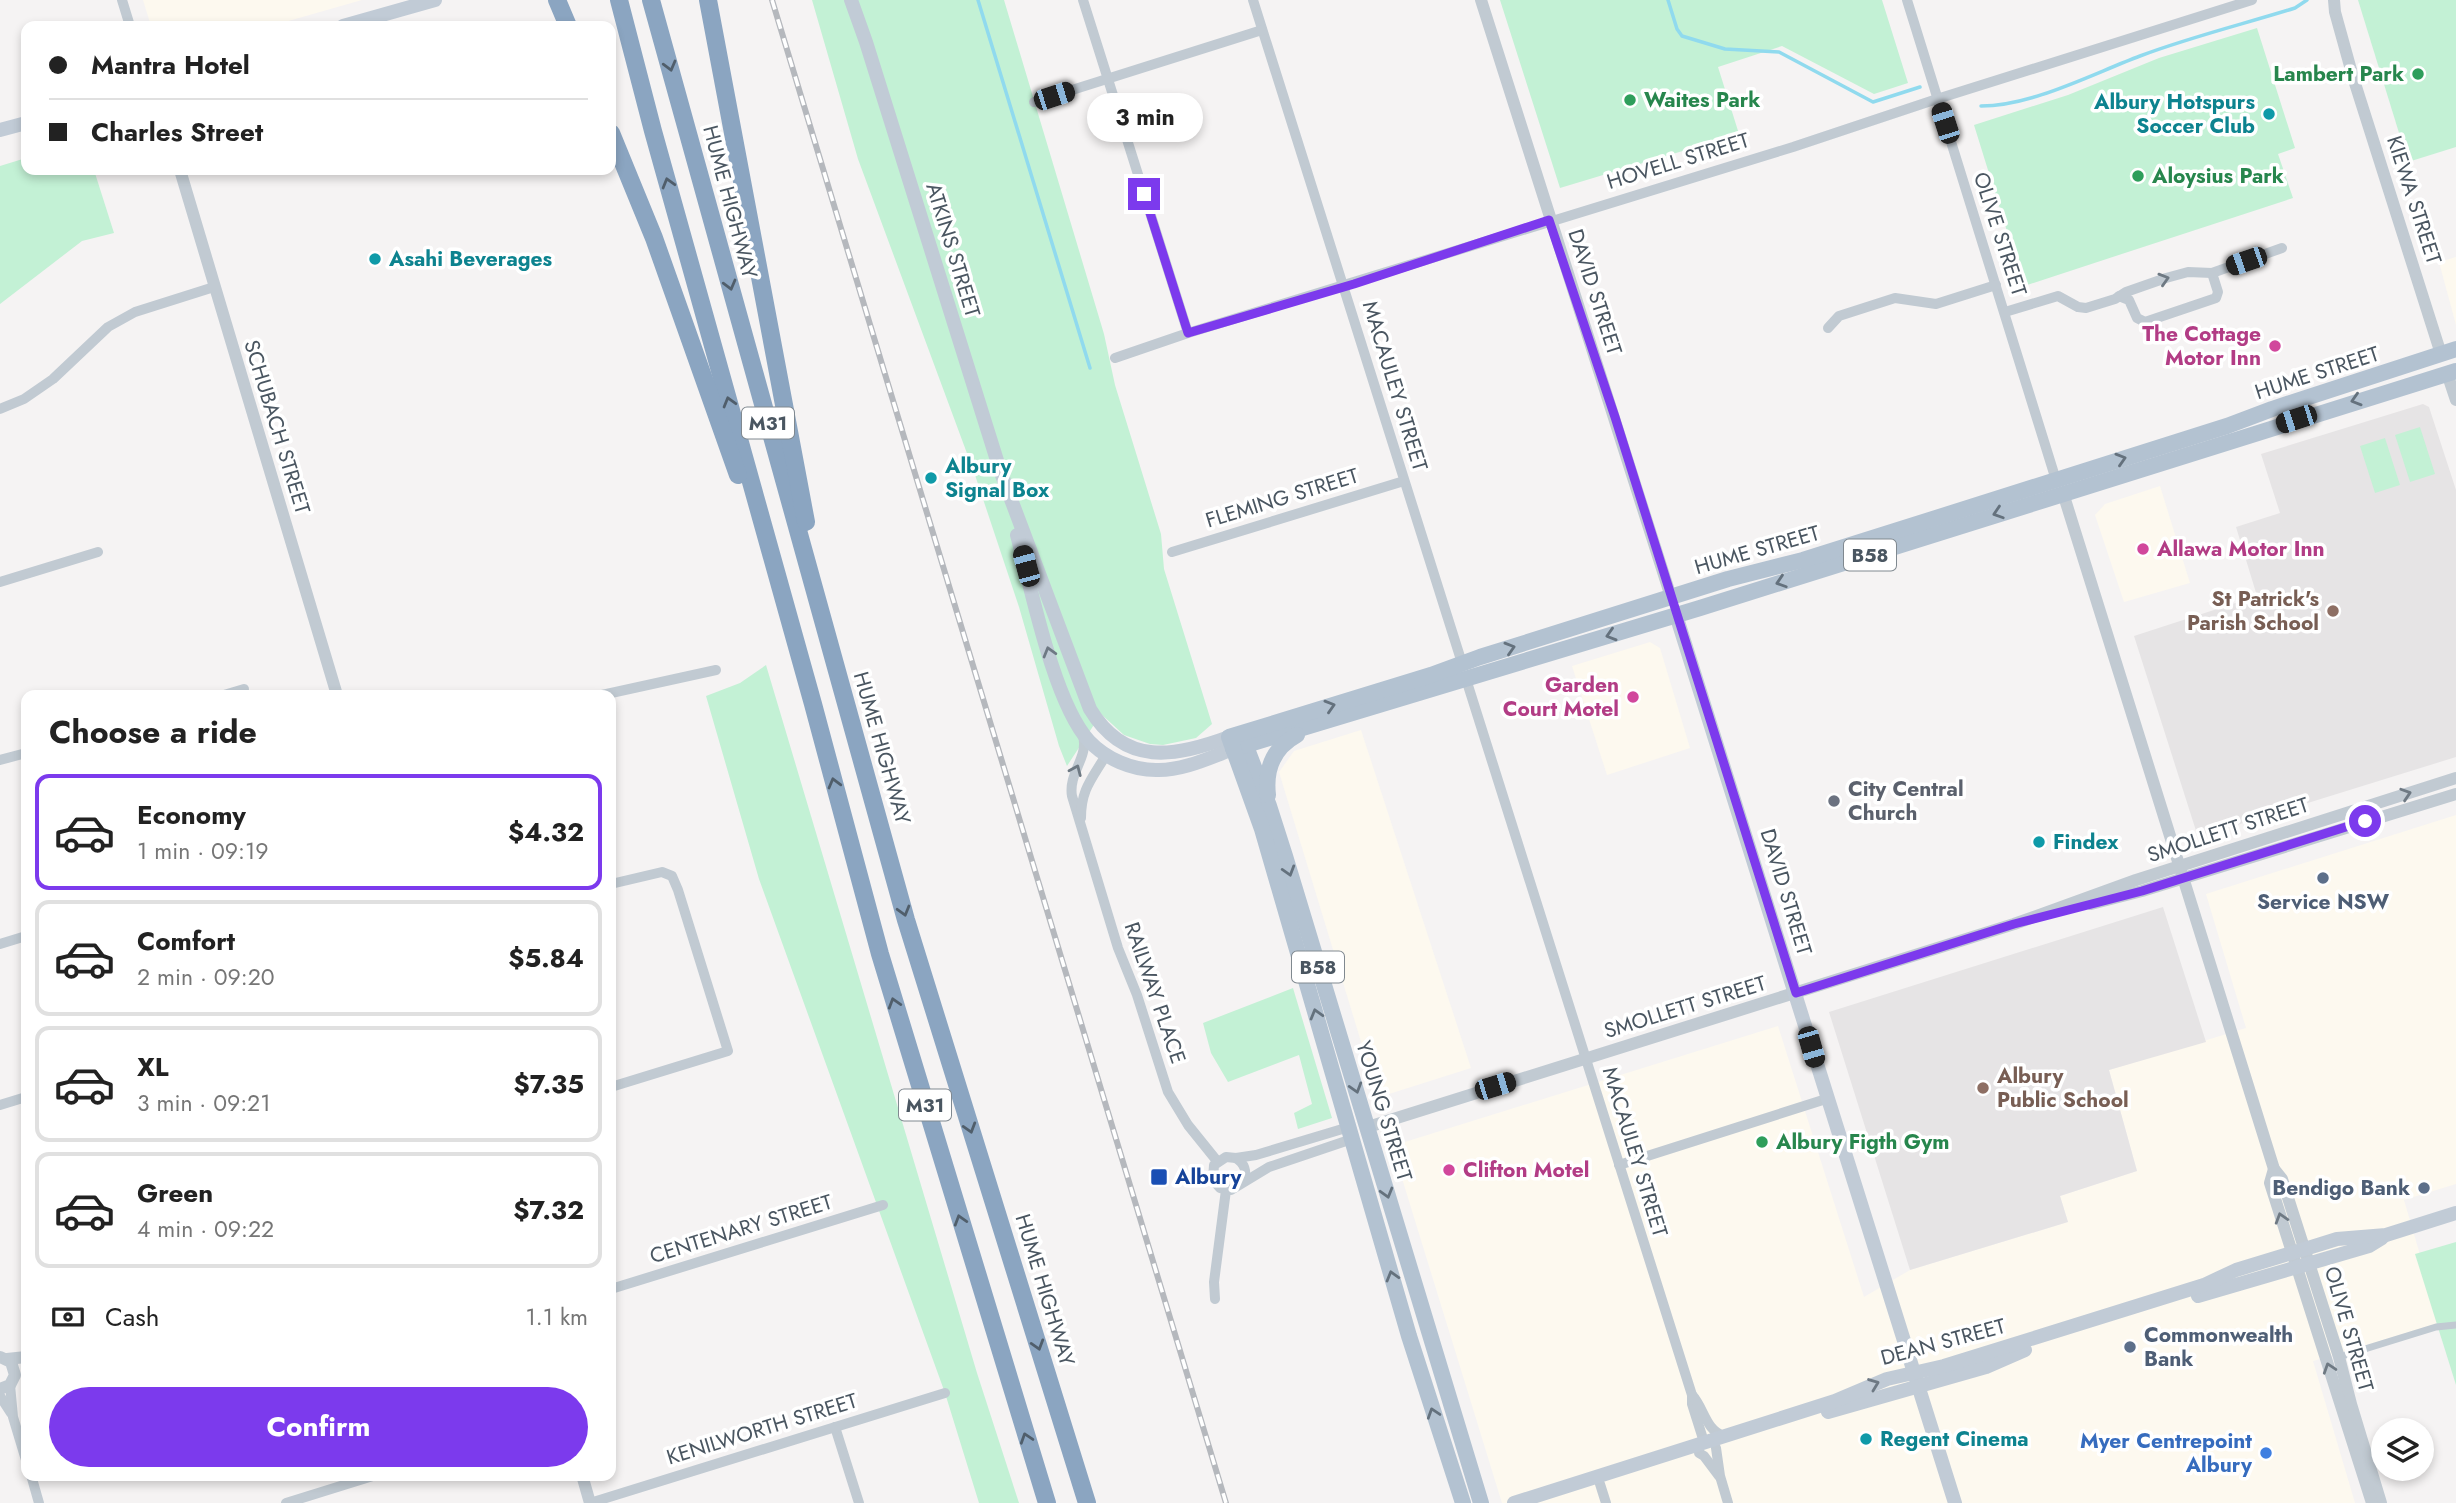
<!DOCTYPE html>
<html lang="en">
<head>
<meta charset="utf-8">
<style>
	body { margin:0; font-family:Jost,sans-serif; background:#f2f2f2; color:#222; height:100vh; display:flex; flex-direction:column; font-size:26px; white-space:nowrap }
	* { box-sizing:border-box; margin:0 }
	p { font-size:23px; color:#767676 }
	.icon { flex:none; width:38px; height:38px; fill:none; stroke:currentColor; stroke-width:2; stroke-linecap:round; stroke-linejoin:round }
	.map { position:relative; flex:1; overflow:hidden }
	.sheet { position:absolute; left:21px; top:690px; width:595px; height:791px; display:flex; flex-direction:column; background:#fff; border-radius:14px; box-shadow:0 4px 10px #0003 }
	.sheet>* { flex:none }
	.banner { position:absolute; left:21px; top:21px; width:595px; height:154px; border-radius:14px; box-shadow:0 4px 10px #0003; display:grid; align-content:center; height:154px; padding:0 28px; background:#fff }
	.buttons { position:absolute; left:2371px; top:1418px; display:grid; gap:14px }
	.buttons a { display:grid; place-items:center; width:63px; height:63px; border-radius:50%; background:#fff; box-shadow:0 4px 10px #0003; font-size:35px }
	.end { position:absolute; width:32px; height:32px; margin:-16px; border:9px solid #7c3aed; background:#fff; box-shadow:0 0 0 4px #fff }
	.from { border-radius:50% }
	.bubble { position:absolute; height:49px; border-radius:24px; background:#fff; box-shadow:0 4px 10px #0003; font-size:23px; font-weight:700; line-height:49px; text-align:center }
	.car { position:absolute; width:21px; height:42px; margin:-21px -10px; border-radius:9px; box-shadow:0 0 5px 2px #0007; background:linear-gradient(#222 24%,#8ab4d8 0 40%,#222 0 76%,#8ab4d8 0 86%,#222 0) }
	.banner b { display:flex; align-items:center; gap:24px; height:66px; font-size:26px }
	.banner b+b { border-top:2px solid #e0e0e0 }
	.banner i { width:18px; height:18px; background:#222 }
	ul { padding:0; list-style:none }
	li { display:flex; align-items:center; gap:21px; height:116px; margin:0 14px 10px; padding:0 14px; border:4px solid #e0e0e0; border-radius:14px }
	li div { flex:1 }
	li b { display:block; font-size:26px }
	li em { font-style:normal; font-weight:700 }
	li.active { border-color:#7c3aed }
	li>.icon { width:63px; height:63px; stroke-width:1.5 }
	h2 { padding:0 28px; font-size:32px; line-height:84px }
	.pay { display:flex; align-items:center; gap:18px; height:77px; padding:0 28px; font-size:26px }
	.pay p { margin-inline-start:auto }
	.cta { display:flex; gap:14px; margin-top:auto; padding:14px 28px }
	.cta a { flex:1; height:80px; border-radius:42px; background:#7c3aed; color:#fff; font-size:28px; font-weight:700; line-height:80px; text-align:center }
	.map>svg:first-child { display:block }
</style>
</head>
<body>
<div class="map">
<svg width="2456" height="1503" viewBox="0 0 2456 1503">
	<rect width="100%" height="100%" fill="#f5f3f3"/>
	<!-- commercial -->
	<g fill="#fdf9ef">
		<path d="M143,0h219l-91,26h-120z"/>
		<path d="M2456,257v68l-17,-63z"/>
		<path d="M2160,486l30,97 -66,19 -29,-87 10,-11z"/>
		<path d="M1650,642l10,6 30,100 -83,27 -35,-109z"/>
		<path d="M1361,730l110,338 -82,26 -13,-3 -97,-319 15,-21z"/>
		<path d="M2456,815v369l-52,16 36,123 -127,38 42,142h-853l-110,-357 386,-120 86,271 46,-27 158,-48 -8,-26 77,-25 -28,-101 137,-42 -40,-134z"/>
	</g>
	<!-- education -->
	<g fill="#e6e4e5">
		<path d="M2423,404l6,3 27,83v267l-258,80 -64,-201 123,-40 -21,-69 44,-14 -19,-59z"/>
		<path d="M2163,907l43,135 -97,28 28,101 -77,25 8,26 -158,48 -81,-258z"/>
	</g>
	<!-- green -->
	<g fill="#c3f1d5">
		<path d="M812,0h192l100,334 11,51 46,149 3,35 48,155 -16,14 -33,7 -13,-1 -26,-9 -23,-21 -34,52 -8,-20 -40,-139 -44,-132 -117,-316z"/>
		<path d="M1500,0h382l26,83 -34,11 -92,-48 -64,21 21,67 -179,54z"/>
		<path d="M2358,0h98v147l-48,15z"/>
		<path d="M2257,28l38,120 -17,6 15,44 -269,88 -50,-161 94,-30 91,-37z"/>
		<path d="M26,158v12h68l20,63 -32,8 -82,63v-138z"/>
		<path d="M2420,427l15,47 -25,8 -15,-47z"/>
		<path d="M2385,438l15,47 -25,8 -15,-47z"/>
		<path d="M766,665l211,708 42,130h-40l-34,-110 -186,-514 -53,-183 34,-13z"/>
		<path d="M1293,988l39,130 -34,11 -4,-16 18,-9 -13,-49 -71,27 -17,-29 -8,-30z"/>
		<path d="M2456,1242v143l-41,-131z"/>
	</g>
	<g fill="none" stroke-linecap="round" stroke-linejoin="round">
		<!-- stream -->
		<g stroke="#90daee" stroke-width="3.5">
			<path d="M978,0l112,368"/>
			<path d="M1668,0l9,29 5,7 43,13 54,3 94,50 47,-15"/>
			<path d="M1981,106c51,0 111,-32 159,-50 50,-19 104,-32 155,-48l12,-8"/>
		</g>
		<!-- pedestrian -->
		<path stroke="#c1cad2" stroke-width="7" d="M2339,1357l97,-30 20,-2"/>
		<!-- minor -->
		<g stroke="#c1cad2" stroke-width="10">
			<path d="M122,0l8,26"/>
			<path d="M1083,0l105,333"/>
			<path d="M1253,0l209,663"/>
			<path d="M1907,0l149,480"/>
			<path d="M1034,102l228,-72"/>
			<path d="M2119,296l10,4 8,18 8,4 71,-24 2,-6 -6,-19"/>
			<path d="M2005,312l53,-16 20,11 8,1 29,-9 11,-7 40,-14 22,-6 24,1 70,-25"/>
			<path d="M1828,328l11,-12 56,-18 41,6 60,-19"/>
			<path d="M1115,358l73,-25 605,-186 144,-48 315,-99"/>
			<path d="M0,409l24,-10 29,-20 55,-52 27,-15 79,-25"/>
			<path d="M1172,552l232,-71"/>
			<path d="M0,582l98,-30"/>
			<path d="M1466,679l226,716v9l12,38"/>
			<path d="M224,695l20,-6"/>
			<path d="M602,695l114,-25"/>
			<path d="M1083,736c6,21 -15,37 -11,60l46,152 19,47 31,97 20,33 29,36"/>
			<path d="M0,760l26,-7"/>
			<path d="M1081,818c0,-29 11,-39 25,-63"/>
			<path d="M611,884l51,-12 10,4 6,14 50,161 -117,36"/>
			<path d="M0,944l26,-8"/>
			<path d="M0,1105l26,-8"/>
			<path d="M1349,1127l-93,28 -20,3 -10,-1 -12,8 -1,15 7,8 11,2 38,-23 83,-28"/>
			<path d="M1236,1158c9,6 11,13 8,23"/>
			<path d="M1619,1165l207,-66"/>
			<path d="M611,1289l272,-84"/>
			<path d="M1215,1299l-1,-17 12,-92"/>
			<path d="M10,1385l3,32 13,43"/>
			<path d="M1692,1395c12,13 14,36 32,41"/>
			<path d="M0,1396l11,17"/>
			<path d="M835,1427l24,76"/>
			<path d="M1716,1448l4,28 8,27"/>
			<path d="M1699,1453l5,3 15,20"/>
			<path d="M31,1475l8,28"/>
			<path d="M1600,1484l6,19"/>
			<path d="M286,1503l90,-28"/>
			<path d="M590,1503l355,-110"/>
		</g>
		<!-- tertiary -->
		<g stroke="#c1cad2" stroke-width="12">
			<path d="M1481,0l190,597"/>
			<path d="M2334,0l1,12 18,65 88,277"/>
			<path d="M180,170l157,525"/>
			<path d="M2447,373l9,27"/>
			<path d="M2063,493l211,676 8,10 57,178 12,47 30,99"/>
			<path d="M2091,904l51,-13 314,-97"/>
			<path d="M1368,1127l646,-203 122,-44 320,-102"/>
			<path d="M2274,1169l-4,14 102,320"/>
			<path d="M0,1357l11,5 4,13 -5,10 -10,4"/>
			<path d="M7,1359l19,-2"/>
			<path d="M582,1475l8,28"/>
		</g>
		<!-- secondary -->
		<g stroke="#c1cbd6" stroke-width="14">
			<path d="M851,0l15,42 134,428 90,239c35,58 85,48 139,28"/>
			<path d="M343,26l92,-26"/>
			<path d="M0,130l26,-7"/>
			<path d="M1017,535c14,53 37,168 72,206 17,18 43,29 67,29 26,1 53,-12 77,-21"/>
			<path d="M1676,615l279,888"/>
			<path d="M2198,1296l171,-50 13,-8"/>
			<path d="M1828,1412l158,-45 39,-17"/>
			<path d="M1514,1503l321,-102 52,-22 57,-13 260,-81 32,-15 85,-26 16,-5 49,-4 70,-22"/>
		</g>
		<!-- primary -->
		<g stroke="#b3c2d1" stroke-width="16">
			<path d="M1242,736l27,70 16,50 196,647"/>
			<path d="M1233,749l467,-141 756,-237"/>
			<path d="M1268,795c-3,-26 5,-47 29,-60"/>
			<path d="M1463,1503l-54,-167 -147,-507 -33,-92 202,-62 49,-18 248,-78 75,-19 424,-134 45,-17 184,-60"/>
		</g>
		<!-- motorway -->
		<g stroke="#8ba5c1" stroke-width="18">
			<path d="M557,0l11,26"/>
			<path d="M619,0l34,131 160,573 67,250 167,549"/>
			<path d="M651,0l255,920 181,583"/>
			<path d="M708,0l98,522"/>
			<path d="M611,133l43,105 84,237"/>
		</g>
		<!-- rail casing -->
		<g stroke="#b5b8bd" stroke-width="6">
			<path id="rail" d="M772,0l454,1503"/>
		</g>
		<!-- rail -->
		<use href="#rail" stroke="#fff" stroke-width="3.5" stroke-dasharray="10" stroke-linecap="butt"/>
	</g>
	<!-- one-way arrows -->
	<defs><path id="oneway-chevron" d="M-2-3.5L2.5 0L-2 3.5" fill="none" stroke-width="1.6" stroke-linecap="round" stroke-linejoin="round" transform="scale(1.75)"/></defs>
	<g stroke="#505e6b">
		<use href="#oneway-chevron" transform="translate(670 66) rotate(75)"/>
		<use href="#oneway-chevron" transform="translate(668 183) rotate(-106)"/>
		<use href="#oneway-chevron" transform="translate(730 285) rotate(75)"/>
		<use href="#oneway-chevron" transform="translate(729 402) rotate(-106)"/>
		<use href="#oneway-chevron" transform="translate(834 783) rotate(-105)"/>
		<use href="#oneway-chevron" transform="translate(904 911) rotate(74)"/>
		<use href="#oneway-chevron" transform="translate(894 1003) rotate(-107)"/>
		<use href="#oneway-chevron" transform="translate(970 1128) rotate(73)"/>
		<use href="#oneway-chevron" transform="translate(960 1220) rotate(-107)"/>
		<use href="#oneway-chevron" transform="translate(1038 1345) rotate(73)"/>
		<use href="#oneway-chevron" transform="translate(1026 1438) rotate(-108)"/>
	</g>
	<g stroke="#6e7983">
		<use href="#oneway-chevron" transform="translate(2164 279) rotate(-17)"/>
		<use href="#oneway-chevron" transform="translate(1076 770) rotate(-67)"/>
		<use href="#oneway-chevron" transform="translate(2406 794) rotate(-18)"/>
		<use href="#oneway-chevron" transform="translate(2281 1218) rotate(-107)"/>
		<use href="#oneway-chevron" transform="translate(2329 1368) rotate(-108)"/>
	</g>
	<g stroke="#64717d">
		<use href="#oneway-chevron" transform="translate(2356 400) rotate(163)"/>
		<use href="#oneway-chevron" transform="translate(2121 459) rotate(-17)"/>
		<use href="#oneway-chevron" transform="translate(1998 513) rotate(162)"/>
		<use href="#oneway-chevron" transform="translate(1781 582) rotate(162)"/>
		<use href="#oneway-chevron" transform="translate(1611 635) rotate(163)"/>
		<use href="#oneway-chevron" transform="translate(1510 648) rotate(-17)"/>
		<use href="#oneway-chevron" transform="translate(1330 706) rotate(-17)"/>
		<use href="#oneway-chevron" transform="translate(1289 871) rotate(73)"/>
		<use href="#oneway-chevron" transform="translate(1316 1014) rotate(-106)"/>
		<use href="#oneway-chevron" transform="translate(1356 1088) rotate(73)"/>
		<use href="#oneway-chevron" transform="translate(1387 1193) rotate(74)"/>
		<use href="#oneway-chevron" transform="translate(1392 1276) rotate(-106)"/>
		<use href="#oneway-chevron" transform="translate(1433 1413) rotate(-108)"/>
	</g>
	<g stroke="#6e7984">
		<use href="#oneway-chevron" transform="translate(1049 652) rotate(-106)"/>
		<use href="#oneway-chevron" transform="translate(1874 1384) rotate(-21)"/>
	</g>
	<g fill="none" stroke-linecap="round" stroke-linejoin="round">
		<!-- route -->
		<path stroke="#7c3aed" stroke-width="9" d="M1144,194l44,139 166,-49 195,-64 66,197 181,576 218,-69 128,-33 223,-70"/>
	</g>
	<!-- markers -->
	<g fill="#2e9e5b" stroke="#fff" stroke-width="2.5">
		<circle cx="2418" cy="74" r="7"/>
		<circle cx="1630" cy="100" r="7"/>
		<circle cx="2138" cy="176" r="7"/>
		<circle cx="1762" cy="1142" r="7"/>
	</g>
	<g fill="#0f9aa8" stroke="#fff" stroke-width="2.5">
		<circle cx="2269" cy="114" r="7"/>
		<circle cx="375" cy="259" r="7"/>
		<circle cx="931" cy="478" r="7"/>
		<circle cx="2039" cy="842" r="7"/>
		<circle cx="1866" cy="1439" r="7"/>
	</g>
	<g fill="#d1479c" stroke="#fff" stroke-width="2.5">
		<circle cx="2275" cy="346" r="7"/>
		<circle cx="2143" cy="549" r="7"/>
		<circle cx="1633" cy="697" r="7"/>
		<circle cx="1449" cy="1170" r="7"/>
	</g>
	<g fill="#8d6e63" stroke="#fff" stroke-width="2.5">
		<circle cx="2333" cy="611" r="7"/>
		<circle cx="1983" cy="1088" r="7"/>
	</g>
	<circle fill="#6b7280" stroke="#fff" stroke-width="2.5" cx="1834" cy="801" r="7"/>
	<g fill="#5c6f8a" stroke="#fff" stroke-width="2.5">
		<circle cx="2323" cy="878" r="7"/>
		<circle cx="2424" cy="1188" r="7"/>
		<circle cx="2130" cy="1347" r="7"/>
	</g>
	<rect fill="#1a4fb4" stroke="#fff" stroke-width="2.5" x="1150" y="1168" width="18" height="18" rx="3.5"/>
	<circle fill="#3f7fe0" stroke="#fff" stroke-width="2.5" cx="2266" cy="1453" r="7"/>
	<g text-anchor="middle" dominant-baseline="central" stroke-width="7" stroke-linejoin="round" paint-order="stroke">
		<!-- shield labels -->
		<g fill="#fff" stroke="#808990" stroke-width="2">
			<rect x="742" y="407.5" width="52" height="31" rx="5"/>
			<rect x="1844" y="539.5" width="52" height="31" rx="5"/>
			<rect x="1292" y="951.5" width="52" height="31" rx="5"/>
			<rect x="899" y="1089.5" width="52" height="31" rx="5"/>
		</g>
		<g font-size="19" font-weight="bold" fill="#4a5661">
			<text x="768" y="423">M31</text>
			<text x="1870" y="555">B58</text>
			<text x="1318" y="967">B58</text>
			<text x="925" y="1105">M31</text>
		</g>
		<!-- leisure labels -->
		<g font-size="21" font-weight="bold" fill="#27864d" stroke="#fff" text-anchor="start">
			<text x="2404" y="74" text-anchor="end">Lambert Park</text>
			<text x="1644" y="100">Waites Park</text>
			<text x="2152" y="176">Aloysius Park</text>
			<text x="1776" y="1142">Albury Figth Gym</text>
		</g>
		<!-- culture labels -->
		<g font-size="21" font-weight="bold" fill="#0d838f" stroke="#fff" text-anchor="start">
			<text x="2255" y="102" text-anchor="end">Albury Hotspurs<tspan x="2255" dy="24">Soccer Club</tspan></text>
			<text x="389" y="259">Asahi Beverages</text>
			<text x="945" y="466">Albury<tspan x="945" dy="24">Signal Box</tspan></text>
			<text x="2053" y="842">Findex</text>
			<text x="1880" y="1439">Regent Cinema</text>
		</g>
		<!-- street labels -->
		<g font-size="21" fill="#4a5661" stroke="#fff">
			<text transform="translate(1678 161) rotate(-17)">HOVELL STREET</text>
			<text transform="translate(2414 200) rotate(72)">KIEWA STREET</text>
			<text transform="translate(730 202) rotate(75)">HUME HIGHWAY</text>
			<text transform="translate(2000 234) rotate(72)">OLIVE STREET</text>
			<text transform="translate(953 250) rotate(73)">ATKINS STREET</text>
			<text transform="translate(1595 292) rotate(72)">DAVID STREET</text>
			<text transform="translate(2317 373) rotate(-18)">HUME STREET</text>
			<text transform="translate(1395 386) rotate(73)">MACAULEY STREET</text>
			<text transform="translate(277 427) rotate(73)">SCHUBACH STREET</text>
			<text transform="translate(1282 498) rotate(-17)">FLEMING STREET</text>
			<text transform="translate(1757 550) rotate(-16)">HUME STREET</text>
			<text transform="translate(882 748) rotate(74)">HUME HIGHWAY</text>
			<text transform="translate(2228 830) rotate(-18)">SMOLLETT STREET</text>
			<text transform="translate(1786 892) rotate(73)">DAVID STREET</text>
			<text transform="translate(1155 993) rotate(71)">RAILWAY PLACE</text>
			<text transform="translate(1685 1007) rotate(-17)">SMOLLETT STREET</text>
			<text transform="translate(1384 1111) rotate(73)">YOUNG STREET</text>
			<text transform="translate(1635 1152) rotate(73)">MACAULEY STREET</text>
			<text transform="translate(741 1229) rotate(-17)">CENTENARY STREET</text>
			<text transform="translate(1045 1290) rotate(73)">HUME HIGHWAY</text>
			<text transform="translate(2349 1329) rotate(74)">OLIVE STREET</text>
			<text transform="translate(1943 1342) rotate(-15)">DEAN STREET</text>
			<text transform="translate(762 1429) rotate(-17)">KENILWORTH STREET</text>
		</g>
		<!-- hotel labels -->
		<g font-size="21" font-weight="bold" fill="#b23c85" stroke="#fff" text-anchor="end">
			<text x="2261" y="334">The Cottage<tspan x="2261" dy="24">Motor Inn</tspan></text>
			<text x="2157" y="549" text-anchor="start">Allawa Motor Inn</text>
			<text x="1619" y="685">Garden<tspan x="1619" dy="24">Court Motel</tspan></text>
			<text x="1463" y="1170" text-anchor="start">Clifton Motel</text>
		</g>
		<!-- education labels -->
		<g font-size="21" font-weight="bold" fill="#785e54" stroke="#fff" text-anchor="end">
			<text x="2319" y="599">St Patrick's<tspan x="2319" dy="24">Parish School</tspan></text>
			<text x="1997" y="1076" text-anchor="start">Albury<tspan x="1997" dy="24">Public School</tspan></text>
		</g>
		<!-- worship labels -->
		<g font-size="21" font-weight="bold" fill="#5b616d" stroke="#fff" text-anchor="start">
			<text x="1848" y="789">City Central<tspan x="1848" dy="24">Church</tspan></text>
		</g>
		<!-- service labels -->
		<g font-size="21" font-weight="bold" fill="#4e5e75" stroke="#fff">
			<text x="2323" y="902">Service NSW</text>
			<text x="2410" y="1188" text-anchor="end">Bendigo Bank</text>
			<text x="2144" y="1335" text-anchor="start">Commonwealth<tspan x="2144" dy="24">Bank</tspan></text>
		</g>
		<!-- transit labels -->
		<g font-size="21" font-weight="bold" fill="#164399" stroke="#fff" text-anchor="start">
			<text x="1175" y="1177">Albury</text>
		</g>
		<!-- shop labels -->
		<g font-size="21" font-weight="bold" fill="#366cbe" stroke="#fff" text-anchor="end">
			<text x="2252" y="1441">Myer Centrepoint<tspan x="2252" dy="24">Albury</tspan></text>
		</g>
	</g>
</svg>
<div class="buttons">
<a><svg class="icon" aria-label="layers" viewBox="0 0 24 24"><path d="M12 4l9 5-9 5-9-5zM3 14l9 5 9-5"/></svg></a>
</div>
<i class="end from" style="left:2365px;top:821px"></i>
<i class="end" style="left:1144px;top:194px"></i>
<div class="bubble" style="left:1087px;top:93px;width:116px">3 min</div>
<i class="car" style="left:1054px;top:96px;rotate:72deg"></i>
<i class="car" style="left:1945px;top:123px;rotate:342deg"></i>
<i class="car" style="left:2246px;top:261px;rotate:251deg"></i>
<i class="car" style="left:2296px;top:419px;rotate:252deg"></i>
<i class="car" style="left:1026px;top:566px;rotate:345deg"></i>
<i class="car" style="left:1811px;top:1047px;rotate:164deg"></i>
<i class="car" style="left:1495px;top:1086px;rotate:73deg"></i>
<div class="banner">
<b><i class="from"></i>Mantra Hotel</b>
<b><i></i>Charles Street</b>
</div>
<section class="sheet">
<h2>Choose a ride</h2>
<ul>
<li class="active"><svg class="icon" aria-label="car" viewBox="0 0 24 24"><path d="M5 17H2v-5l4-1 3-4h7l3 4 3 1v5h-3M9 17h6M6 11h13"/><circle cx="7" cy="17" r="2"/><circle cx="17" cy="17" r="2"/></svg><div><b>Economy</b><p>1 min · 09:19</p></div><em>$4.32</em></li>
<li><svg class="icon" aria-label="car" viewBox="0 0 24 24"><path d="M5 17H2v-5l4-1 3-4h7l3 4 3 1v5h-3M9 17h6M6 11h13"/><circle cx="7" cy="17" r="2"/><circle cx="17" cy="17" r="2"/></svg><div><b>Comfort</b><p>2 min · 09:20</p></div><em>$5.84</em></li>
<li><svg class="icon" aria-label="car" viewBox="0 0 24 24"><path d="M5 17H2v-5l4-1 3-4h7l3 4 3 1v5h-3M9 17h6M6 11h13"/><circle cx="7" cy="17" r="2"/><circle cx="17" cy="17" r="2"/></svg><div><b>XL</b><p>3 min · 09:21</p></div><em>$7.35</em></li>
<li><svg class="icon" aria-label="car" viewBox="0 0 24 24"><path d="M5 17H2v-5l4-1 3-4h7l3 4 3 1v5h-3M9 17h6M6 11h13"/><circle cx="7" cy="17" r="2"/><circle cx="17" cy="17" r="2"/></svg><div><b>Green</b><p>4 min · 09:22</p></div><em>$7.32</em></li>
</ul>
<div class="pay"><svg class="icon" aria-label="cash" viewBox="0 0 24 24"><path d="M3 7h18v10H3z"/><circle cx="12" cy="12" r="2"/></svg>Cash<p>1.1 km</p></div>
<div class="cta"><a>Confirm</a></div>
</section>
</div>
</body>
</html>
